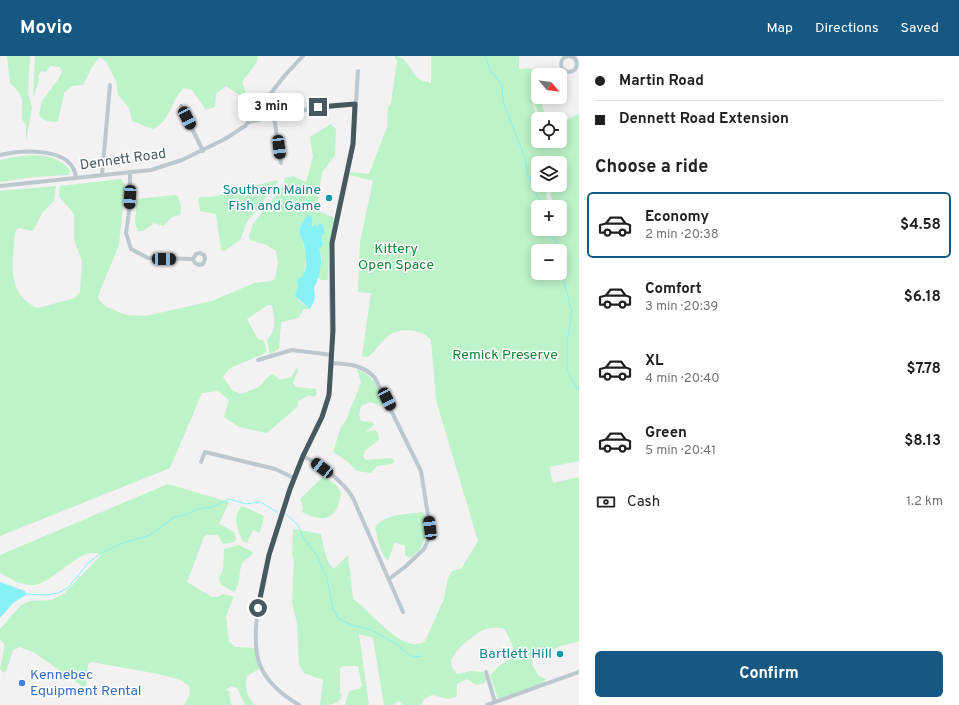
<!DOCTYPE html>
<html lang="en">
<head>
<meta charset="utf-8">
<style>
	body { margin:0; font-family:Overpass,sans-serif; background:#f2f2f2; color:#202124; height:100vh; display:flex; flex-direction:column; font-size:15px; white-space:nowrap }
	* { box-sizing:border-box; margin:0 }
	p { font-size:13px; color:#757577 }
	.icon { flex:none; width:22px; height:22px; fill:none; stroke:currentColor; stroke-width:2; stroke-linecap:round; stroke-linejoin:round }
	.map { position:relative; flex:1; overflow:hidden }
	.details { display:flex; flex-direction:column; background:#fff; width:380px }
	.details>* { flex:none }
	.banner { display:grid; align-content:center; height:88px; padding:0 16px; background:#fff }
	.needle { width:26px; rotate:118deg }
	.controls { position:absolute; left:531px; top:12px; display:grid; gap:8px }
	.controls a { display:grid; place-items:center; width:36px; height:36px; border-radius:6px; background:#fff; box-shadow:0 2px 10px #0003; font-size:20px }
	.end { position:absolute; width:18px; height:18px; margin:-9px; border:5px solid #475960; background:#fff; box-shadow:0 0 0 2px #fff }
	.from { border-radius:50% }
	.bubble { position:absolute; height:28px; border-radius:6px; background:#fff; box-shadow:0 2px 10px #0003; font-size:13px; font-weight:700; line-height:28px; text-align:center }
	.car { position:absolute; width:12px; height:24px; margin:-12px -6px; border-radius:5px; box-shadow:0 0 3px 1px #0007; background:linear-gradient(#222 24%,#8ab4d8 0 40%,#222 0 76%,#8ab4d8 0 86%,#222 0) }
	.banner b { display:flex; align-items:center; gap:14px; height:38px; font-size:15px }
	.banner b+b { border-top:1px solid #e0e0e0 }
	.banner i { width:10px; height:10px; background:#202124 }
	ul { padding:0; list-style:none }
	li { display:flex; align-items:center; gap:12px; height:66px; margin:0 8px 6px; padding:0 8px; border:2px solid transparent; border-radius:6px }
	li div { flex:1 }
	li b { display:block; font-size:15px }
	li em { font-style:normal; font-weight:700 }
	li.on { border-color:#165882 }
	li>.icon { width:36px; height:36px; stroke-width:1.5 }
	h2 { padding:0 16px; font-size:18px; line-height:48px }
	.pay { display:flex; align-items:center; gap:10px; height:44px; padding:0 16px; font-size:15px }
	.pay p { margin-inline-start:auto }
	.button { display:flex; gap:8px; margin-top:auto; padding:8px 16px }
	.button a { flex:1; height:46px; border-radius:6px; background:#165882; color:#fff; font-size:16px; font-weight:700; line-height:46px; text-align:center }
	header { display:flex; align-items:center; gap:24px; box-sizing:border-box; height:56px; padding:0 20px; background:#165882; color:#fff }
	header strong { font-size:19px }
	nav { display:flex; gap:22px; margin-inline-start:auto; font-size:14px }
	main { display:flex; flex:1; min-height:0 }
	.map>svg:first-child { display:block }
</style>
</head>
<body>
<header>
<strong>Movio</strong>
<nav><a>Map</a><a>Directions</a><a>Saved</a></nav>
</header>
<main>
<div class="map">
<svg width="579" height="649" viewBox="0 0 579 649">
	<rect width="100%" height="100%" fill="#f3f1f1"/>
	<!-- green -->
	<g fill="#bcf3c8" fill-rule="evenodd">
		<path d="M7,0h23l-2,38 4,13 -6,34v-16l-4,-6v-20l-4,-8 -8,-8z"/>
		<path d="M35,0h223l-1,6 -15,20 5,15h-5l-16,-11 -10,8 -1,13 -9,3 -14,-20 -8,-2c-13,11 -13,33 -31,41l-21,-8 -3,-13 -11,-13 -2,-14 -9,-18 -7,-6 -8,10 -9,18 -11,1 -8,7 -6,28 -1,1c-7,0 -14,-1 -18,-7l3,-14 17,-23 3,-7 -2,-4 -10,-1 -4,6 -5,-1 -3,5 1,5 -6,17z"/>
		<path d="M394,0c14,0 15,15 25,23 3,2 8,3 12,4v-27h88v13l9,-1 5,2 5,19v8h2l6,22h-6l-8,-23c2,15 6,30 6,45h22v-19l19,-8v347l-30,6 4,16 26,-6v164l-18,5 -28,12 -1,7 7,11 7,3 -1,3 -47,17 -8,-24 10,-10 12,-7 2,-9 -9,-20c-5,-1 -13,-2 -19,0 -10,3 -35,23 -35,34 0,4 4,8 6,11l14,-3 12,1 3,8 -2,3 -8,2 -9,-6 -10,5v12l-8,3 -17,-4 -8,4 -3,6h-18l-4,-4 -6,4h-9l-11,-67 -14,-4 10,71h-24l4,-14 10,-2 3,-3 -4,-20h-16l-2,2v24l2,4c-4,9 -12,9 -22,9l3,-25 -19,-7 -5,-8 -2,-42 -5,-21 2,-41 -2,-7 1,-25 28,5c2,10 5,29 13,35l14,-14 5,44c15,9 51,58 72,42l19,-42 4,-21 4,-7 9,-2 17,-28 -42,-141 -5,-60c-8,-11 -32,-13 -43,-4 -8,6 -12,15 -20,21l-6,-1 9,-63 -13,-1 2,-50 13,-61 -23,-6v-3l19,2 18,-47 1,-19 3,-5 6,-42zM538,107h22v22h-12l6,22h6v22h-22v-22h14l-6,-10 1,-12h-9zM538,195h22v22h-22z"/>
		<path d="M331,68l5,5 -1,26 -13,18 -6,37 19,8 -6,33 -1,28 -1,1h-6l-3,-3 4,-19 -3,-8 4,-8 -2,-5 4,-6 -2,-5 -4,-3 -2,4 -2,-3 -3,3 -5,-11 -7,11 -1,7 3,4 4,19 -2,17 -7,8 1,6 -2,6 3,7 11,8h-6l-6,9 -17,4 -2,27 -9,5 -3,-14c11,-11 7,-22 5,-35h-4l-21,14 9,17 4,4 3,-1 4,12 -3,3 -34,14 -7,9 9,13 9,4 18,-7 9,-10 5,-3 7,6 11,-3 6,-9 1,2 -5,13 3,4 20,2 1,6 -4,2 -3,-2 -12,6 -1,6 -30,26 -28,-6 -15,-10 5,-17 -11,-9 -16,2 -32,75 -170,68v-345l56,-5 -2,15 -12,12 -9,18 -14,-3c-6,3 -4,10 -5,16 -2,26 -5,52 24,64l37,-10 5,-6 2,-31 -8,-21v-26l-15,-18 1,-10 61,-7 4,6 -6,60 -21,51 1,4 6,6 21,9 20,1 66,-15 42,-18 17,-2 4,-2 3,-17 -2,-11 -9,-6 -17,-5 -1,-4 4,-12 30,-38 2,-8 8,-2 13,6 7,-25 -3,-20z"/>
		<path d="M21,100c19,-2 36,-1 49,14l-1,5 -36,2 -33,5v-22z"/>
		<path d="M277,124l1,2 -31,40 -7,18 -16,11 -3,-1 -5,-36 -16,-3 -2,-13 1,-1h13z"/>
		<path d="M175,139l3,1 3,11 -1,8 -8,2 -9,9 -9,-3 -11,8h-5l-3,-8 2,-24z"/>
		<path d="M357,313c14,5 23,19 27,33l-3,4 -11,-4 -9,4 -2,9 2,6 11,1 2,3 -8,7 9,-2 3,3 1,6 -14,12 -2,6 3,3 25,-2 4,3 -4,3 -14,2 -6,7 -14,-2 -10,-10 -14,-9 8,-25 6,-8 2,-7 9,-21 3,-9z"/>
		<path d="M324,420l13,10 4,7c-4,28 -17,30 -39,19l1,-5 -3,-8z"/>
		<path d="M168,428l61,18 -10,22 15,8 2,8 -2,2 -11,2 -5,-9h-11l-3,2 -17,45 25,15h5l6,-3 11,3 -8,19 3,26 6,5 19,1 5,21 -12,7c-3,11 0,21 8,29h-10l-8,-17 -5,-2 -7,4 4,1 2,14h-47l6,-11 -1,-8 -9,-6 -21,-6 -68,-12 -3,2 -2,22 -3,1 -48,-34 -15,-6 -7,3 -6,19 -3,4 -4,-4 5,-24 -5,-6v-10l20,-23 10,-5 21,-1 13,-6 37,-39c-17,-12 -48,28 -66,30 -14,1 -23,-6 -35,-12v-18z"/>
		<path d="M242,450l22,10 -4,17 -7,-3 -6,13 -4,-2c-6,-11 -11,-26 -1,-35z"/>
		<path d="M423,456c9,16 2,36 -13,46l-5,-3v-9l-10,-4 -7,19c-8,-8 -10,-22 -13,-33 7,-14 34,-14 48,-16z"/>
		<path d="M239,489l14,7c-2,6 -8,6 -11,12 -4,8 -1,21 -8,28l-13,-7 -2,-7 4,-8 1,-21z"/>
	</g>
	<!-- water -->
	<g fill="#86f1f4">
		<path d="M310,159l2,2v10l3,-3 2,3 2,-4 3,1 3,8 -4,5 2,7 -4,6c5,8 0,30 -5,37l1,11 -5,11 -15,-13 3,-8 -1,-6c1,-4 4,-4 6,-7 6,-8 2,-35 -4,-41l1,-7 7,-11z"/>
		<path d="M0,526l25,9 1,4 -13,8 -13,15z"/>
	</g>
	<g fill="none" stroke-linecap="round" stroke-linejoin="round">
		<!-- stream -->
		<g stroke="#86f1f4" stroke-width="1">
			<path d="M485,0l6,16 11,13 1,17 22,56 2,15 10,23 8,11"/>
			<path d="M549,173l13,23 2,30 8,30 -5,29v30l12,20"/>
			<path d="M286,458l12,11 6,14 12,15 11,24 6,31 6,10 13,6 19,5 22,12 17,13 4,2 8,-1"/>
			<path d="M26,538l20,1 12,-2 10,-5 20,-25 13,-10 22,-10 27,-8 24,-18 11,-2 13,-6 15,-2 16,-8 17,5 14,-2 17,10"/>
		</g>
		<!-- minor -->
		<g stroke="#bbc9cf" stroke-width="4">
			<circle cx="569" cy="8" r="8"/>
			<path d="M181,50l22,45"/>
			<path d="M274,61l7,46"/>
			<path d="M249,66l54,-12 52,-6"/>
			<path d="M0,99c22,-5 73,-9 76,23"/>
			<path d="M130,116v33l-4,28 5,16 17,9 45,1 2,4 4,2 4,-1 2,-5 -1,-4 -4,-2 -4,1 -3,5"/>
			<path d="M102,119l8,-90"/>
			<path d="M0,130l151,-16 31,-10 43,-21 20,-13 41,-52 17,-18"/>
			<path d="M258,304l34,-10 40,5"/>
			<path d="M332,307c17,1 32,2 43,15l46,93 9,57 -1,10 -5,11 -19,18 -16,12"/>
			<path d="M303,400c18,9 40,25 50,42l50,114"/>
			<path d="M201,406l4,-10 70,17 19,9"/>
			<path d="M486,616l9,30"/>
			<path d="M299,649c-15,-9 -32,-22 -39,-40 -17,-44 22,-157 40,-201 9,-24 25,-45 29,-71 7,-48 -1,-96 3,-144 2,-35 16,-70 21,-105 3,-24 3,-49 5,-73"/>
			<path d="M487,649l92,-33"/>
		</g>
	</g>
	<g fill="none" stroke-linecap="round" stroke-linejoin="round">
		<!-- route -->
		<path stroke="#475960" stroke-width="5" d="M258,552l11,-53 21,-66 13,-33 19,-39 7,-22 4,-65 -1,-87 21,-99 2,-40 -37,3"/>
	</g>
	<!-- markers -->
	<g fill="#0f9aa8" stroke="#fff" stroke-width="1.5">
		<circle cx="329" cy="142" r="4"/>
		<circle cx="560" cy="598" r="4"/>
	</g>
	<circle fill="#3f7fe0" stroke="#fff" stroke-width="1.5" cx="22" cy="627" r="4"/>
	<g text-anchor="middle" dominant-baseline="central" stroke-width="3" stroke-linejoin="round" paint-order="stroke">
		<!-- street labels -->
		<g font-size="14" fill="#475960" stroke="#fff">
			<text transform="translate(123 104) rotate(-8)">Dennett Road</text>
		</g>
		<!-- culture labels -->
		<g font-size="14" fill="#0d838f" stroke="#fff" text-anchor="end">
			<text x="321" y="134">Southern Maine<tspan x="321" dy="16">Fish and Game</tspan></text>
			<text x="552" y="598">Bartlett Hill</text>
		</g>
		<!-- park labels -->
		<g font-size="14" fill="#0f8434" stroke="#fff">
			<text x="396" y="193">Kittery<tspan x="396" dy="16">Open Space</tspan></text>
			<text x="505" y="299">Remick Preserve</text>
		</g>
		<!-- shop labels -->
		<g font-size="14" fill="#366cbe" stroke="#fff" text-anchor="start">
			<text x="30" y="619">Kennebec<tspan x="30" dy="16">Equipment Rental</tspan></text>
		</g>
	</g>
</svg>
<div class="controls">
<a><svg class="needle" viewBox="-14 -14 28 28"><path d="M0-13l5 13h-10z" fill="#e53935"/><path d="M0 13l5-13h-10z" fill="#757577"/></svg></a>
<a><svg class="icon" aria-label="locate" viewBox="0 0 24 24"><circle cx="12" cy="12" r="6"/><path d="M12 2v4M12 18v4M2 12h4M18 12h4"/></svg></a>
<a><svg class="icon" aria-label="layers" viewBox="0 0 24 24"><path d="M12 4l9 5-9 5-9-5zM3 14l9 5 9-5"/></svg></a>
<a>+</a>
<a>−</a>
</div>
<i class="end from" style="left:258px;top:552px"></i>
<i class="end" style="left:318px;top:51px"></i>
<div class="bubble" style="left:238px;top:37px;width:66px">3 min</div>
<i class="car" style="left:187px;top:62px;rotate:153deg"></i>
<i class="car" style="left:279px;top:91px;rotate:173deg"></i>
<i class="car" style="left:130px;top:141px;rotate:183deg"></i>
<i class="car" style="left:164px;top:203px;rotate:91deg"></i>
<i class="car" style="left:387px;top:343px;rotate:154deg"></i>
<i class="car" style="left:322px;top:412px;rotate:308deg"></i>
<i class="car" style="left:430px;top:472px;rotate:353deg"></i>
</div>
<section class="details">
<div class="banner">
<b><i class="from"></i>Martin Road</b>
<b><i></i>Dennett Road Extension</b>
</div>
<h2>Choose a ride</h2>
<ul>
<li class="on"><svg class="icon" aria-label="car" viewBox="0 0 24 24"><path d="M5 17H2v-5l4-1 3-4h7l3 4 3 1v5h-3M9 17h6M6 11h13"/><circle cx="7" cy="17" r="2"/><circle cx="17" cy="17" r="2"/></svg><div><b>Economy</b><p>2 min · 20:38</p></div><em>$4.58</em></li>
<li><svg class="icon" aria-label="car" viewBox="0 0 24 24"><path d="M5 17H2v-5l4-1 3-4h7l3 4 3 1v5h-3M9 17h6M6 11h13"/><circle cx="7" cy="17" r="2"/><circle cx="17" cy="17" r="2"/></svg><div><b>Comfort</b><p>3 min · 20:39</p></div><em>$6.18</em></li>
<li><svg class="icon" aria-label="car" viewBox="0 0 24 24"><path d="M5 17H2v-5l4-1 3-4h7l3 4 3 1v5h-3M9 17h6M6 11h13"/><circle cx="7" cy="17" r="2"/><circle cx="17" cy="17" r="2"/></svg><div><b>XL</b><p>4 min · 20:40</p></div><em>$7.78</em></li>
<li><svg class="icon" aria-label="car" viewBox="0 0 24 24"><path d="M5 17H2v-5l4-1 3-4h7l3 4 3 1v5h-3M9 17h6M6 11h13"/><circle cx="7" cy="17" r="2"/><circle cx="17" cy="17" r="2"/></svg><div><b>Green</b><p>5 min · 20:41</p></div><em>$8.13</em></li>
</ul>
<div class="pay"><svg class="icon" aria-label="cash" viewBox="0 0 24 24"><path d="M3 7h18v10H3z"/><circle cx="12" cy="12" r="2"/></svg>Cash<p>1.2 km</p></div>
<div class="button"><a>Confirm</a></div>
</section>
</main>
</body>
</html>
